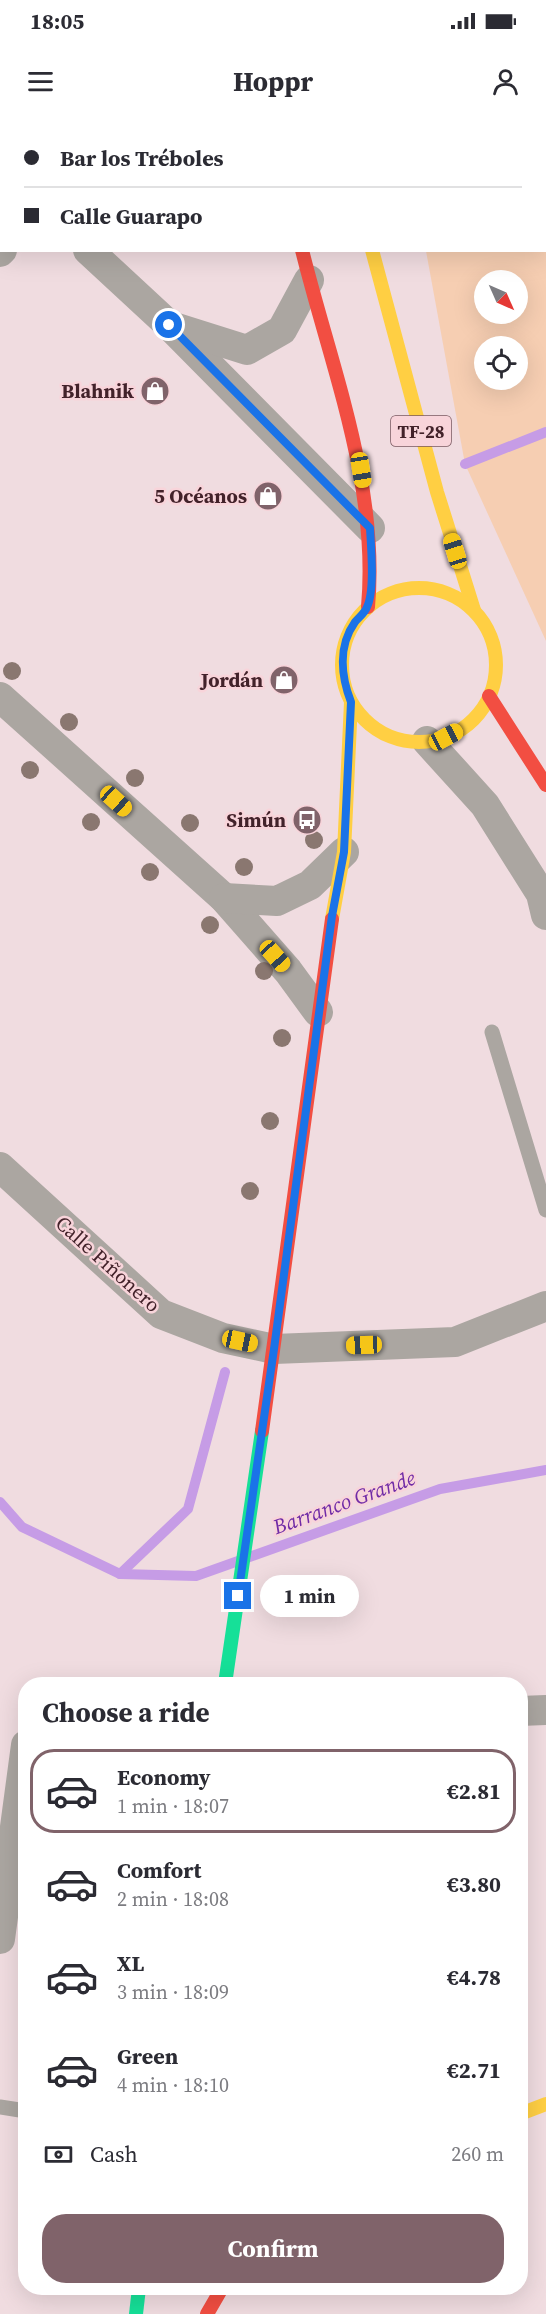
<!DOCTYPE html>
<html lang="en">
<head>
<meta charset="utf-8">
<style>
	body { margin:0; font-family:"Source Serif 4",serif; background:#f7f7f7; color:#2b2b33; height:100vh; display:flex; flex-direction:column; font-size:22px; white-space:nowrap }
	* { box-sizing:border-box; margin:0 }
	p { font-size:20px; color:#7c7c81 }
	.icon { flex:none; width:33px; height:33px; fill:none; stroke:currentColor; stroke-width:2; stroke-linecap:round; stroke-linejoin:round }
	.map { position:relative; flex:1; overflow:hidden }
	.panel { position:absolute; left:18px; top:1557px; width:510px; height:618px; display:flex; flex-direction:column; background:#fff; border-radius:24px; box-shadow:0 6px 24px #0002 }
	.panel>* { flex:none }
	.top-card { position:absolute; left:0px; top:0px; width:546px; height:132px; box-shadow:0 6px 24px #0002; display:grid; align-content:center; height:132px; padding:0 24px; background:#fff }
	.needle { width:39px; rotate:135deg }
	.fabs { position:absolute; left:474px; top:150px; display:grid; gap:12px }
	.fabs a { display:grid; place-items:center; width:54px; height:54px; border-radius:50%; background:#fff; box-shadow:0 6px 24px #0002; font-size:30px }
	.end { position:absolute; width:27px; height:27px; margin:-14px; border:8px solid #1a73e8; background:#fff; box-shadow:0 0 0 3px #fff }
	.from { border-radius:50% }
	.bubble { position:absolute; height:42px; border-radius:21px; background:#fff; box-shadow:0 6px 24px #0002; font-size:20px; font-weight:700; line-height:42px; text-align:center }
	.car { position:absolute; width:18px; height:36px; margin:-18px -9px; border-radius:8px; box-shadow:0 0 4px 2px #0007; background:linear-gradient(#f5c518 24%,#345 0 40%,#f5c518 0 76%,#345 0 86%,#f5c518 0) }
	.top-card b { display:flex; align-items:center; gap:21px; height:57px; font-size:22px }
	.top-card b+b { border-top:2px solid #e1e1e2 }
	.top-card i { width:15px; height:15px; background:#2b2b33 }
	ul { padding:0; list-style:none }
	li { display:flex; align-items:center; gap:18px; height:84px; margin:0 12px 9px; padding:0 12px; border:3px solid transparent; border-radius:24px }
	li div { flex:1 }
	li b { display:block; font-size:22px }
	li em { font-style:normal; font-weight:700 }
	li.current { border-color:#80636a }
	li>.icon { width:54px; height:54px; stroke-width:1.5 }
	h2 { padding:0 24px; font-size:27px; line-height:72px }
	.pay { display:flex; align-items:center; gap:15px; height:66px; padding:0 24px; font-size:22px }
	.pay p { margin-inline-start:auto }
	.action { display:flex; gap:12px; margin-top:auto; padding:12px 24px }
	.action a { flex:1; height:69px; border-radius:24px; background:#80636a; color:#fff; font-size:24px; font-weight:700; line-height:69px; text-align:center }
	.status { display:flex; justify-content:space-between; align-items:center; height:42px; padding:0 30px; background:#fff; direction:ltr }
	.status svg { height:16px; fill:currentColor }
	header { display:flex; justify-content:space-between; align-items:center; height:78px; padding:0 24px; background:#fff; font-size:27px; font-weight:700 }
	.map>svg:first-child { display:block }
</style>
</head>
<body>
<div class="status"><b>18:05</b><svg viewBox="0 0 49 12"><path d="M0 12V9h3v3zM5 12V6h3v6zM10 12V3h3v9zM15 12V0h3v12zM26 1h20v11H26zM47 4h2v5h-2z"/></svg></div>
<header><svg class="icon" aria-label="menu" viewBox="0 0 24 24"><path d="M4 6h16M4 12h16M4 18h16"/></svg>Hoppr<svg class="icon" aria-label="person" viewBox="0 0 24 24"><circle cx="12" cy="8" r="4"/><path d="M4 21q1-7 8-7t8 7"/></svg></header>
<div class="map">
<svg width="546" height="2194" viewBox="0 0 546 2194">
	<rect width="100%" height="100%" fill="#f0dce0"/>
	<!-- green -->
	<path fill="#f6ceb2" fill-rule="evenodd" d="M402,0h144v521l-81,-177 -39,-213 118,-1v-128zM484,160h34v34h-34zM484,226h34v34h-34z"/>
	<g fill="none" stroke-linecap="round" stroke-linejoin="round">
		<!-- stream -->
		<g stroke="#c69ce6" stroke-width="10">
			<path d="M465,344l81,-32"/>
			<path d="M0,1382l22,25 98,47 76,2 244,-87 106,-19"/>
			<path d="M120,1454l68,-65 37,-137"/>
		</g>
		<!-- lane -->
		<g stroke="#aba6a1" stroke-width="15">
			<path d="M492,912l54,178"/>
			<path d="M0,1987l26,4"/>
		</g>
		<!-- street -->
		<g stroke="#aba6a1" stroke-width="30">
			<path d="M0,49l2,1"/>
			<path d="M88,130l81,75 201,203"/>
			<path d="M0,132l2,-2"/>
			<path d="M174,207l73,23 35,-20 27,-50"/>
			<path d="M0,577l224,201 64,73 30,41"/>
			<path d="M427,621l58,64 56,89 5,21"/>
			<path d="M224,778l53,3 33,-16 34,-33"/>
			<path d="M0,1047l161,147 62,24 51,11 181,-7 91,-36"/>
			<path d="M520,1591l26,-1"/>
			<path d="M0,1819l26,-194"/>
		</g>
		<!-- fast -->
		<g stroke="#16e098" stroke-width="14">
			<path d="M225,1564l37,-253"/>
			<path d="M136,2194l3,-26"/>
		</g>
		<!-- slow -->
		<g stroke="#ffcf43" stroke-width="14">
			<path d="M337,0l1,2"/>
			<path d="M372,130l65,242 37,118"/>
			<circle cx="419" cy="545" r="77"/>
			<path d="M332,799l12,-67 7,-150"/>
			<path d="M520,1994l26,-10"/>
		</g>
		<!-- jam -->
		<g stroke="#f24e42" stroke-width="14">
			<path d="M270,0v2"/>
			<path d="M302,130c29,117 77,235 66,357"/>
			<path d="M489,576l57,89"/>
			<path d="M262,1311l70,-512"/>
			<path d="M207,2194l15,-26"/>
		</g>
	</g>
	<!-- trees -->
	<g fill="#8a7770">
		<circle cx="12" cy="551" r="9"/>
		<circle cx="69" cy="602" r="9"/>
		<circle cx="30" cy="650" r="9"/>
		<circle cx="135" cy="658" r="9"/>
		<circle cx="91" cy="702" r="9"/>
		<circle cx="190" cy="703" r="9"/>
		<circle cx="314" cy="720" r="9"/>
		<circle cx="244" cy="747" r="9"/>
		<circle cx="150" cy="752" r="9"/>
		<circle cx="210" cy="805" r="9"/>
		<circle cx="264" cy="851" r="9"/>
		<circle cx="282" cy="918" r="9"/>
		<circle cx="270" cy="1001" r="9"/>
		<circle cx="250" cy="1071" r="9"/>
	</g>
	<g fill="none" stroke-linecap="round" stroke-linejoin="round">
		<!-- route -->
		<path stroke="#1a73e8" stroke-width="8" d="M169,205l201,203c1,19 5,63 -3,79 -2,6 -8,10 -12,15 -17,24 -14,54 -4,80l-7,150 -12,64 -58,433 -36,247"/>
	</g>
	<!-- icons -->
	<defs>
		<g id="shop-disc" transform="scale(1.5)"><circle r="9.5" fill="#80636a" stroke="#f8d4da"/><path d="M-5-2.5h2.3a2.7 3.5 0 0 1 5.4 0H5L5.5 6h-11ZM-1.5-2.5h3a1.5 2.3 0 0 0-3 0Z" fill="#fff"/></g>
		<g id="bus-disc" transform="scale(1.5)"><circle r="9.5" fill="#80636a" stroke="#f8d4da"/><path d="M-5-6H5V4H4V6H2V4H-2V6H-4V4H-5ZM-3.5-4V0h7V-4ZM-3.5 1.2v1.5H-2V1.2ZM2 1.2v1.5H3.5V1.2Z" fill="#fff"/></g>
	</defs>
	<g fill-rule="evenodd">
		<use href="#shop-disc" x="155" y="271"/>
		<use href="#shop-disc" x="268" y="376"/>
		<use href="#shop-disc" x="284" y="560"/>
		<use href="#bus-disc" x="307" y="700"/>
	</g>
	<g text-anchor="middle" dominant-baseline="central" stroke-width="5" stroke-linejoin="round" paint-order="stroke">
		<!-- shield labels -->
		<rect fill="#f8d4da" stroke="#79575f" stroke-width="1.5" x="391" y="296" width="60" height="30" rx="4.5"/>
		<g font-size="18" font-weight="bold" fill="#43222a">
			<text x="421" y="311">TF-28</text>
		</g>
		<!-- poi labels -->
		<g font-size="20" font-weight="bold" fill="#43222a" stroke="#f8d4da" text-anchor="end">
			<text x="134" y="271">Blahnik</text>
			<text x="247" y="376">5 Océanos</text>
			<text x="263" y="560">Jordán</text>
			<text x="286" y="700">Simún</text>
		</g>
		<!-- street labels -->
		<g font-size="20" fill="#43222a" stroke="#f8d4da">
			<text transform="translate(108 1144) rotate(42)">Calle Piñonero</text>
		</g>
		<!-- water labels -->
		<g font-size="21" font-style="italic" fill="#702ba6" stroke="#f8d4da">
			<text transform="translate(344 1382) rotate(-20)">Barranco Grande</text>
		</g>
	</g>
</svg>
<div class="fabs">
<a><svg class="needle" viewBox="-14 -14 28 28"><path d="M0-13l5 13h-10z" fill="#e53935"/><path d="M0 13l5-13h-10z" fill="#7c7c81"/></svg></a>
<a><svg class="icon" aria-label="locate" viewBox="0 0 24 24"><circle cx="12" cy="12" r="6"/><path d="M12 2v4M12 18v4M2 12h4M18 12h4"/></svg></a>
</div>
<i class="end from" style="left:169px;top:205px"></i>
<i class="end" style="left:238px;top:1476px"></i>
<div class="bubble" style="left:260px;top:1455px;width:99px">1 min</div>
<i class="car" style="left:361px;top:350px;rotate:171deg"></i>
<i class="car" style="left:455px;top:431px;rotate:343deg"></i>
<i class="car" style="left:446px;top:617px;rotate:62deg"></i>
<i class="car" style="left:116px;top:681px;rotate:132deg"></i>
<i class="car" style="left:275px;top:836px;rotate:138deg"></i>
<i class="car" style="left:240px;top:1221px;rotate:102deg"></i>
<i class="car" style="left:364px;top:1225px;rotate:268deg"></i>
<div class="top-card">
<b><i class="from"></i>Bar los Tréboles</b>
<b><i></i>Calle Guarapo</b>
</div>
<section class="panel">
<h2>Choose a ride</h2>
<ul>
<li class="current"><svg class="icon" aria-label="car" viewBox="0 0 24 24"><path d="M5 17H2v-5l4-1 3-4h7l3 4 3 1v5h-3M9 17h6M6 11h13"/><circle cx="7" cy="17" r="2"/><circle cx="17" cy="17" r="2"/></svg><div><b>Economy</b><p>1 min · 18:07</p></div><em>€2.81</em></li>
<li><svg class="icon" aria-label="car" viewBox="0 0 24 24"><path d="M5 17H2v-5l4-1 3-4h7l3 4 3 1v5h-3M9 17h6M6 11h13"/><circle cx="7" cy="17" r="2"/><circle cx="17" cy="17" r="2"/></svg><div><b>Comfort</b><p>2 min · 18:08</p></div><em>€3.80</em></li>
<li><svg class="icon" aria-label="car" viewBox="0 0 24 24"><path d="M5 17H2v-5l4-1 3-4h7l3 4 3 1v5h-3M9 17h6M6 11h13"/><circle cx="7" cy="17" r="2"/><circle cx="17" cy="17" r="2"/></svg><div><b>XL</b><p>3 min · 18:09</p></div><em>€4.78</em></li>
<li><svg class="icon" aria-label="car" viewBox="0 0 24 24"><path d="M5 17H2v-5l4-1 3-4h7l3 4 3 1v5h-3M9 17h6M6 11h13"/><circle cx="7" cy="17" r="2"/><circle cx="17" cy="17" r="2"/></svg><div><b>Green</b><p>4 min · 18:10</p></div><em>€2.71</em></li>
</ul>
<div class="pay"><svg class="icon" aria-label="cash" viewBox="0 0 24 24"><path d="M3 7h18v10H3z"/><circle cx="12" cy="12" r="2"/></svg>Cash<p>260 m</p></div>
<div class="action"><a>Confirm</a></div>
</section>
</div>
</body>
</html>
